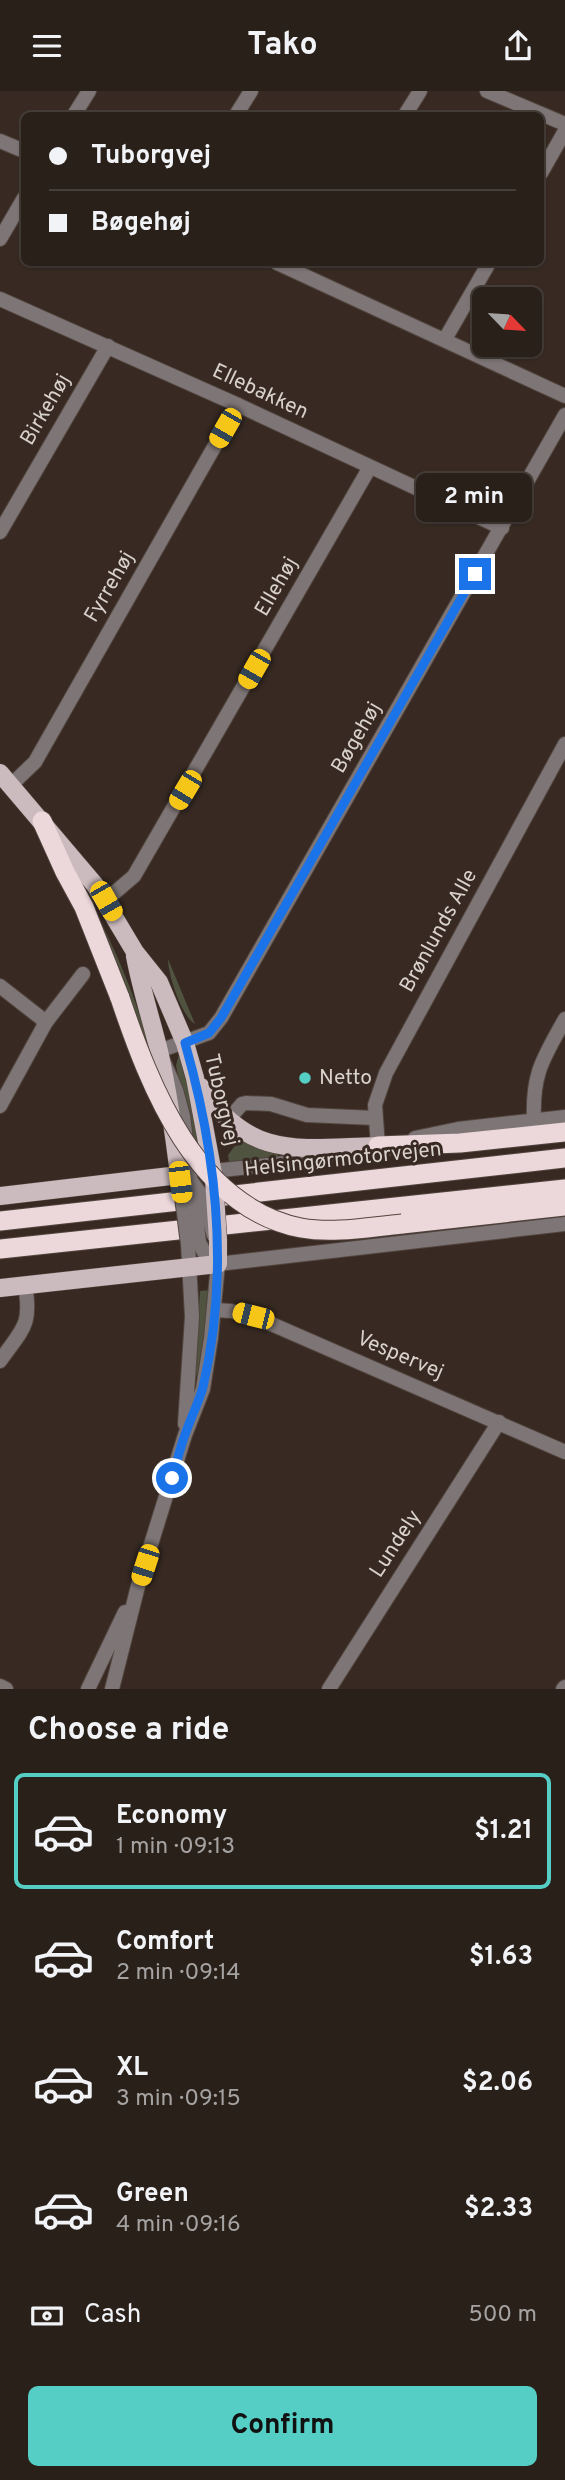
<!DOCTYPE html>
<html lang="en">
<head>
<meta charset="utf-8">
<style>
	body { margin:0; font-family:Overpass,sans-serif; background:#322823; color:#f1f3f6; height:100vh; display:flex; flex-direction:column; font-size:26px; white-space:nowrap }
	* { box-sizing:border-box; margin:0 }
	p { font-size:23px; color:#a5a3a2 }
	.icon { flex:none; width:38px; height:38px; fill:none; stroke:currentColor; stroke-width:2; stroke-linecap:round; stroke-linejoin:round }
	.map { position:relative; height:1598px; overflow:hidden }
	.details { display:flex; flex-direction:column; background:#2a201a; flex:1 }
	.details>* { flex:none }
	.guide { position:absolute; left:21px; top:21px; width:523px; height:154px; border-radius:10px; box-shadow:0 2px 5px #0004,0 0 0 2px #463e39; display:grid; align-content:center; height:154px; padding:0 28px; background:#2a201a }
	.needle { width:46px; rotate:115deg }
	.controls { position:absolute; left:472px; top:196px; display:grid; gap:14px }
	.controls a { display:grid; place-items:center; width:70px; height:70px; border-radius:10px; background:#2a201a; box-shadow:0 2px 5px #0004,0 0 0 2px #463e39; font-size:35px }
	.end { position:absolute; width:32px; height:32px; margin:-16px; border:9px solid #1a73e8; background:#fff; box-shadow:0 0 0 4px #fff }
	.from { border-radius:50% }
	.bubble { position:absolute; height:49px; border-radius:10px; background:#2a201a; box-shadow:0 2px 5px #0004,0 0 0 2px #463e39; font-size:23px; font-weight:700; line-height:49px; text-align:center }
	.car { position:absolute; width:21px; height:42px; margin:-21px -10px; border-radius:9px; box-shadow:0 0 5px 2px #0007; background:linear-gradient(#f5c518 24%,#345 0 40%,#f5c518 0 76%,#345 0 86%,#f5c518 0) }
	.guide b { display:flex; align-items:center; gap:24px; height:66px; font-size:26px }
	.guide b+b { border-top:2px solid #463e39 }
	.guide i { width:18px; height:18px; background:#f1f3f6 }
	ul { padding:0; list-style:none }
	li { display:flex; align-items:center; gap:21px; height:116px; margin:0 14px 10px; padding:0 14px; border:4px solid transparent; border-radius:10px }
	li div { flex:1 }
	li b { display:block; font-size:26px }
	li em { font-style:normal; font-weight:700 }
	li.active { border-color:#55cec5 }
	li>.icon { width:63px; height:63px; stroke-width:1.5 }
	h2 { padding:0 28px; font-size:32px; line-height:84px }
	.pay { display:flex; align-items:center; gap:18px; height:77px; padding:0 28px; font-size:26px }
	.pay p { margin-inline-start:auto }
	.action { display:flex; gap:14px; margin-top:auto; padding:14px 28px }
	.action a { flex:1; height:80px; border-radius:10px; background:#55cec5; color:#111; font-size:28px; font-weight:700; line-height:80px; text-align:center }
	header { display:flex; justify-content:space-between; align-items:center; height:91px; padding:0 28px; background:#2a201a; font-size:32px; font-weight:700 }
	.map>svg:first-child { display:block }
</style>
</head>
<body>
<header><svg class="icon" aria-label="menu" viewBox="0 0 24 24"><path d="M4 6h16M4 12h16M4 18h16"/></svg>Tako<svg class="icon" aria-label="share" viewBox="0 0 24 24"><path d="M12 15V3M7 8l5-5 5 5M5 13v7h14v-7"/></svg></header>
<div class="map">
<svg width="565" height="1598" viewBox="0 0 565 1598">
	<rect width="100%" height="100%" fill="#382a23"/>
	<!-- green -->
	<g fill="#4f533f">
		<path d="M86,803c32,58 54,113 70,177z"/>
		<path d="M168,868l27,65c-14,-8 -27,-50 -27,-65z"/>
		<path d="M179,964l13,47 9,43 -10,2 -15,-82z"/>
		<path d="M240,1048l38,15v3l-49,5 -1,-7z"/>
		<path d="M210,1199l-5,53 -11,44 6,-96z"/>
	</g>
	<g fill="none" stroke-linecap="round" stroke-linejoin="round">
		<!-- minor casing -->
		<g stroke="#52453e" stroke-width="16">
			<g id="minor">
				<path d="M487,0l78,33"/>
				<path d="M74,24l15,-24"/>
				<path d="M236,24l15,-24"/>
				<path d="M405,24l15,-24"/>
				<path d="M0,50l24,10"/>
				<path d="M541,82l24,-42"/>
				<path d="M0,148l24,-41"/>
				<path d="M277,172l288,133"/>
				<path d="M0,208l238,106 264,123"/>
				<path d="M445,248l44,-76"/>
				<path d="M0,441l108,-186"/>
				<path d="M11,694l24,-23 203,-357"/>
				<path d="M106,809l28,-24 236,-409"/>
				<path d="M0,895l46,36"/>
				<path d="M0,1015l46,-84 37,-48"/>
				<path d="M228,1029l14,-16 4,-1 25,1 36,11 68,3"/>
				<path d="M534,1029c-2,-47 9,-61 31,-101"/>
				<path d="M415,1047l43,-9 107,-12"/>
				<path d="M378,1055l-3,-41 11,-32 179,-329"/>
				<path d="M205,1081l106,-12 33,-7"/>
				<path d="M191,1090l-8,-65 -7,-26 -17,-39 50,-18 12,-15 344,-603"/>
				<path d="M199,1151l6,12 13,10 347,-40"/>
				<path d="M215,1219l16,1 22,5 312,136"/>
				<path d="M0,1270c23,-33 32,-35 25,-76"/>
				<path d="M185,1333l7,-107 -4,-73"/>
				<path d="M0,1595l6,3"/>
				<path d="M88,1598l37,-77"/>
				<path d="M112,1598l26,-103 47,-151 18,-46 8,-51 7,-74"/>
				<path d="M329,1598l170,-267"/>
				<path d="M563,1598l2,-2"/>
			</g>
		</g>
		<!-- major casing -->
		<g stroke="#52453e" stroke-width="19">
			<g id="major">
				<path d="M0,682l95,112 40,67 24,30 26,61 10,35 19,101"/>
				<path d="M201,996c49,74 99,61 177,59"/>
				<path d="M0,1105l179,-21c-5,-42 -11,-83 -20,-124 -8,-32 -18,-63 -24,-95"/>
				<path d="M0,1197l218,-24v-24"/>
			</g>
		</g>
		<!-- highway casing -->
		<g stroke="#52453e" stroke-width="21">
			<g id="highway">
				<path d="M42,730l23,51 19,35 36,91"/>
				<path d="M378,1055l82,-3 105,-11"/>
				<path d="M0,1130l565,-63"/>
				<path d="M402,1133l163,-18"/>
				<path d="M0,1158l565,-60"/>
			</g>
		</g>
		<!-- minor -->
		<use href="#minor" stroke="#7d7576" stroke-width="14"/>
		<!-- major -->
		<use href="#major" stroke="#ccbbbe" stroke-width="18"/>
		<!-- highway -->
		<use href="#highway" stroke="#ecd7db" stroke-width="19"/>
		<!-- minor-bridge casing -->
		<g stroke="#52453e" stroke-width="16" stroke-linecap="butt">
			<g id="minor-bridge">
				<path d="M191,1090l11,15 12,40"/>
				<path d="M180,1091l8,62"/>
				<path d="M193,1102l6,49"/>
			</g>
		</g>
		<!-- major-bridge casing -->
		<g stroke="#52453e" stroke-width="19" stroke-linecap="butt">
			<path id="major-bridge" d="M214,1088l4,61"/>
		</g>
		<!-- highway-bridge casing -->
		<g stroke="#52453e" stroke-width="21" stroke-linecap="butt">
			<path id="highway-bridge" d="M120,907c30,89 76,209 181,230 33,6 68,-1 101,-4"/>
		</g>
		<!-- minor-bridge -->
		<use href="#minor-bridge" stroke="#7d7576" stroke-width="14"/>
		<!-- major-bridge -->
		<use href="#major-bridge" stroke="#ccbbbe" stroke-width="18"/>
		<!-- highway-bridge -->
		<use href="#highway-bridge" stroke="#ecd7db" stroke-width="19"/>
	</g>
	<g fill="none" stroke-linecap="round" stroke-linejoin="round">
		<!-- route -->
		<path stroke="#1a73e8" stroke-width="9" d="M172,1387c5,-15 8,-31 14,-46 5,-15 13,-30 17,-45 27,-115 14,-232 -18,-344l24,-10 12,-15 254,-444"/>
	</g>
	<!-- markers -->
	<circle fill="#55cec5" stroke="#382a23" stroke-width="2.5" cx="305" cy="987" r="7"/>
	<g text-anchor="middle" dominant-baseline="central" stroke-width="6" stroke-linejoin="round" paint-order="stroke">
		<!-- street labels -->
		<g font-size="21" fill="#d9d1cc" stroke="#382a23">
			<text transform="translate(260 301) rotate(25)">Ellebakken</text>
			<text transform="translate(46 319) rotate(-60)">Birkehøj</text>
			<text transform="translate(110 496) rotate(-60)">Fyrrehøj</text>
			<text transform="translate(277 496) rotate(-60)">Ellehøj</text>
			<text transform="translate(357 647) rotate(-60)">Bøgehøj</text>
			<text transform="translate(439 840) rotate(-61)">Brønlunds Alle</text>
			<text transform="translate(221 1009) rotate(77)">Tuborgvej</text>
			<text transform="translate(343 1069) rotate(-6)">Helsingørmotorvejen</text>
			<text transform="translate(400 1265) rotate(23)">Vespervej</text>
			<text transform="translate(396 1453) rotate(-57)">Lundely</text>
		</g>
		<!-- poi labels -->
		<g font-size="21" fill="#d9d1cc" stroke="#382a23" text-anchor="start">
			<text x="319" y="987">Netto</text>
		</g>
	</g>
</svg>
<div class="controls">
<a><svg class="needle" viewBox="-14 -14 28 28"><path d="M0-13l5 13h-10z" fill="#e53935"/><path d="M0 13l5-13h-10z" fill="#a5a3a2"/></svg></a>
</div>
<i class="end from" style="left:172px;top:1387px"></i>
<i class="end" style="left:475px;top:483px"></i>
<div class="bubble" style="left:416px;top:382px;width:116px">2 min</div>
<i class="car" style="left:225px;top:337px;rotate:210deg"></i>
<i class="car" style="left:254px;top:578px;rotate:210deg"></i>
<i class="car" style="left:185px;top:699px;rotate:211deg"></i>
<i class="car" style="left:106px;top:810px;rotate:150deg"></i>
<i class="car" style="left:180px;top:1091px;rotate:173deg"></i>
<i class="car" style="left:253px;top:1225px;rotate:284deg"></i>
<i class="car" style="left:145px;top:1474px;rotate:198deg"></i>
<div class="guide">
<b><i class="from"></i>Tuborgvej</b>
<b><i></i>Bøgehøj</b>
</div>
</div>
<section class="details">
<h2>Choose a ride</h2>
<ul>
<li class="active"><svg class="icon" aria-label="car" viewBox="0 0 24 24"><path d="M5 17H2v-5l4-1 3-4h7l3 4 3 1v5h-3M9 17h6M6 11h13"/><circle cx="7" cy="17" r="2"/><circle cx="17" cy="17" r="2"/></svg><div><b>Economy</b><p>1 min · 09:13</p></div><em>$1.21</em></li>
<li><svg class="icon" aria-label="car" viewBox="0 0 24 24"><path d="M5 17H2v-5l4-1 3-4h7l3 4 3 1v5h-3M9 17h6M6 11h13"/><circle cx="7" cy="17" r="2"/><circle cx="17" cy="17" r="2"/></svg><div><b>Comfort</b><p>2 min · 09:14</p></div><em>$1.63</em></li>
<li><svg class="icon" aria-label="car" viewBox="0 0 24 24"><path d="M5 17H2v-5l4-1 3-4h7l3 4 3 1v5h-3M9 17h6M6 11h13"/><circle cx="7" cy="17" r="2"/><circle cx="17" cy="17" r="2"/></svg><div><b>XL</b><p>3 min · 09:15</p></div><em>$2.06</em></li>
<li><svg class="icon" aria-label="car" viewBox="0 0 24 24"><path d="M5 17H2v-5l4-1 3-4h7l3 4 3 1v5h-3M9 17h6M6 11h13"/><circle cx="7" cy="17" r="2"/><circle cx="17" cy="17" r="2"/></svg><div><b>Green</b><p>4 min · 09:16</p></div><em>$2.33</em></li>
</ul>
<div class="pay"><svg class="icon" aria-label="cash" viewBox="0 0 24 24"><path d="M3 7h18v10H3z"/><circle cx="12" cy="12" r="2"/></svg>Cash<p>500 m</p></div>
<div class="action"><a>Confirm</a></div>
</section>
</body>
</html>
